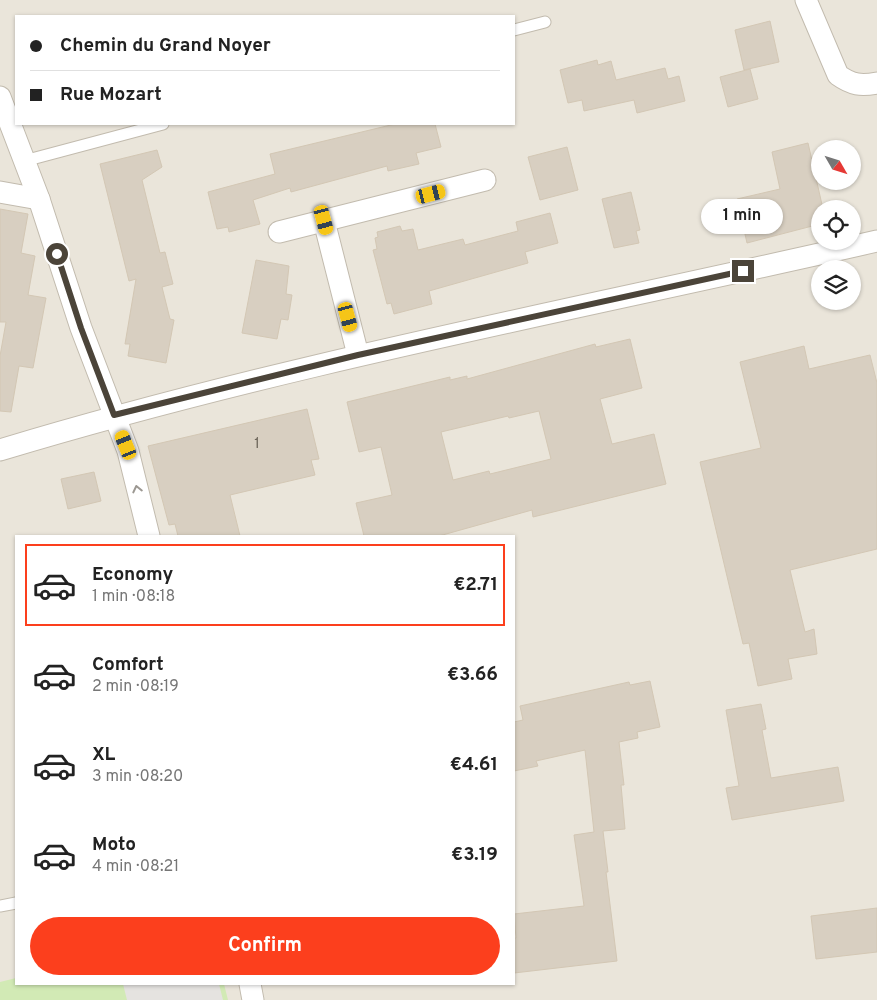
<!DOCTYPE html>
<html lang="en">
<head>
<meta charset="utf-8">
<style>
	body { margin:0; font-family:Overpass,sans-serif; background:#f6f6f6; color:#222; height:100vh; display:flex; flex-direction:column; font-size:19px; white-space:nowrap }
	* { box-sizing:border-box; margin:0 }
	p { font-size:16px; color:#767676 }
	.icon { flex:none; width:28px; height:28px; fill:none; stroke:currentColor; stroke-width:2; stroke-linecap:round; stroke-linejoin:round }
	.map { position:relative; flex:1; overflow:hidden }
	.panel { position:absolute; left:15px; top:535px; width:500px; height:450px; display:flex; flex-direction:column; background:#fff; border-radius:0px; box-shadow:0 1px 4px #0004 }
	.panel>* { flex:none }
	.banner { position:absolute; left:15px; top:15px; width:500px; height:110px; border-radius:0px; box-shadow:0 1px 4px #0004; display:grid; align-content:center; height:110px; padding:0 15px; background:#fff }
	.needle { width:32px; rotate:129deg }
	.tools { position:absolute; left:811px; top:140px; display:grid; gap:10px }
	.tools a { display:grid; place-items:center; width:50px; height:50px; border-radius:50%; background:#fff; box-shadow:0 1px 4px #0004; font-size:25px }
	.end { position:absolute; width:22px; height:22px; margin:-11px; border:6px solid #4b4439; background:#fff; box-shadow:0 0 0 2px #fff }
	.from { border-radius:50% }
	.bubble { position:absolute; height:35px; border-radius:18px; background:#fff; box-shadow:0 1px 4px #0004; font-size:16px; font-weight:700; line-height:35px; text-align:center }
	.car { position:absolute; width:15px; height:30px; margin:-15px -8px; border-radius:6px; box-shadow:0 0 4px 1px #0007; background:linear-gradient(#f5c518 24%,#345 0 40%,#f5c518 0 76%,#345 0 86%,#f5c518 0) }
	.banner b { display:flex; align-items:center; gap:18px; height:48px; font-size:19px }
	.banner b+b { border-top:1px solid #e0e0e0 }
	.banner i { width:12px; height:12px; background:#222 }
	ul { padding:9px 0 0; list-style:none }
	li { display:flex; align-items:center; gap:15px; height:82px; margin:0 10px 8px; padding:0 5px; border:2px solid transparent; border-radius:0px }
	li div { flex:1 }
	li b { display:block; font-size:19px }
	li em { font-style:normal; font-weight:700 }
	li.current { border-color:#fc3f1d }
	li>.icon { width:45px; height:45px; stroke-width:1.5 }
	.action { display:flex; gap:10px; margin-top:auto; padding:10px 15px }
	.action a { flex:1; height:58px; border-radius:30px; background:#fc3f1d; color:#fff; font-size:20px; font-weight:700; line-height:58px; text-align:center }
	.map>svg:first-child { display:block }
</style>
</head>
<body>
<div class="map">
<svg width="877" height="1000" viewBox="0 0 877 1000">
	<rect width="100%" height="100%" fill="#f6f3ec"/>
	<!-- residential -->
	<path fill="#eae5da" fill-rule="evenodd" d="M0,0h877v1000h-877zM16,16h498v108h-498zM820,149h32v32h-32zM820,209h32v32h-32zM820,269h32v32h-32zM16,536h498v448h-498z"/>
	<!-- green -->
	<path fill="#d2eab5" d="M16,978v6h208l4,16h-228v-18z"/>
	<!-- parking -->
	<path fill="#e5e3e0" d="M123,984h96l4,16h-96z"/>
	<!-- building -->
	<g fill="#d8cfc1" stroke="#d3c7b4" fill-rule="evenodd">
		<path d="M770,21l9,41 -35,8 -9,-40z"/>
		<path d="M597,60l1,5 13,-4 5,19 49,-12 3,11 11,-3 6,25 -48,12 -3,-13 -50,11 -2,-11 -14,3 -8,-33z"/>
		<path d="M750,69l8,30 -30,8 -8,-30z"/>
		<path d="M395,124h40l6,23 -25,6 3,11 -31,7 -1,-5 -96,26 -1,-4 -37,12 7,24 -31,8 -1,-5 -11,2 -9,-37 67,-18 -5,-20z"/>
		<path d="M808,143l15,66h-3v15l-73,19 -10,-44 43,-10 -8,-37z"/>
		<path d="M567,147l11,43 -38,10 -12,-43z"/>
		<path d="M157,150l5,17 -20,13 18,73 5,-1 8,32 -11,3 8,32 4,1 -8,43 -38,-7 2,-12h-5l11,-65 -7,2 -29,-117z"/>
		<path d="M631,192l9,38 -4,1 3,12 -25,5 -12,-49z"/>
		<path d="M0,209l28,5 -7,39 14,3 -7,39 18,3 -13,70 -14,-2 -8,46 -11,-1v-55l6,-34h-6z"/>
		<path d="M550,213l8,30 -33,9 3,11 -99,28 3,13 -38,10 -3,-11 -4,1 -14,-54 4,-1 -2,-11 3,-1 -1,-5 23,-6 2,5 11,-2 5,21 45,-11 2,6 53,-14 -2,-9z"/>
		<path d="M256,260l33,6 -3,28 6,1 -4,25 -7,-1 -4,20 -35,-6z"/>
		<path d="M630,339l12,49 -42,11 12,45 42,-10 12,50 -133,33 -1,-7 -93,26h-75l-8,-33 36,-8 -11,-48 -22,5 -12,-50 103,-25v3l17,-4v3l128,-35 1,3zM539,411l12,48 -61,15 -1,-3 -36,9 -12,-48 67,-16 1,2z"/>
		<path d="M804,346l5,23 61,-14 7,28v166l-87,21 15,62 9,-3 3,25 -29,5 4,20 -34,7 -9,-43 -6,1 -43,-182 61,-14 -21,-86z"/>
		<path d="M307,409l12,50 -8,1 4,15 -85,20 10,41h-62l-3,-12 -6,1 -21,-79z"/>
		<path d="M94,472l7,29 -33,8 -7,-30z"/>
		<path d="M650,681l10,46 -23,5 1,6 -19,4 5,43h-3l4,44 -22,2 5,41h-2l11,89 -103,12v-35h2l-2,-24 70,-8 -10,-71 20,-3 -9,-82 -49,11 2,5 -24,5v-49l9,-2 -3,-14 109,-24 1,3z"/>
		<path d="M761,704l5,25 -4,1 9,48 67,-11 6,34 -112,19 -6,-32 13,-2 -13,-76z"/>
		<path d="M877,908v44l-61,7 -5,-43z"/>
	</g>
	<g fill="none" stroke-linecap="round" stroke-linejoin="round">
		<!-- service casing -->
		<g stroke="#c2bbae" stroke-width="13">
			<g id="service">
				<path d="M514,30l31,-8"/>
				<path d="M24,161l139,-37"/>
				<path d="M0,906l16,-3"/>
			</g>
		</g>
		<!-- minor casing -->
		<g stroke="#c2bbae" stroke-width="23">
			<g id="minor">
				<path d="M806,0l32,75c14,10 23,11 39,8"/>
				<path d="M0,97l39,102 42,129 47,123 21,85"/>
				<path d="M0,192l39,7"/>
				<path d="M324,221l34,134"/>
				<path d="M279,232l206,-52"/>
				<path d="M0,450c288,-87 584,-142 877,-209"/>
				<path d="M250,984l3,16"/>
			</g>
		</g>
		<!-- service -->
		<use href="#service" stroke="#fff" stroke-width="11"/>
		<!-- minor -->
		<use href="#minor" stroke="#fff" stroke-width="21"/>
	</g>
	<!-- one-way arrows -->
	<defs><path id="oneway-chevron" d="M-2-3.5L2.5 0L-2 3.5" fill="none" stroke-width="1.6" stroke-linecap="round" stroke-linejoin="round" transform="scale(1.25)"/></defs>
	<use stroke="#9c9892" href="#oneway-chevron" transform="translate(137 489) rotate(-103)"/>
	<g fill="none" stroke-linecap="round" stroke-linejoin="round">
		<!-- route -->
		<path stroke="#4b4439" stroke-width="6" d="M57,254l24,74 33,87 244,-60 385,-84"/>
	</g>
	<g text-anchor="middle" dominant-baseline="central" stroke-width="4.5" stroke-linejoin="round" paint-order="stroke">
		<!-- number labels -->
		<g font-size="15" fill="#6e675b">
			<text x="257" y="444">1</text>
		</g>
	</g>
</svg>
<div class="tools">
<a><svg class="needle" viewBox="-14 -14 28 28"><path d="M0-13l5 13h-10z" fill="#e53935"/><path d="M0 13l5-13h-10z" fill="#767676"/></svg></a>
<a><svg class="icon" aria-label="locate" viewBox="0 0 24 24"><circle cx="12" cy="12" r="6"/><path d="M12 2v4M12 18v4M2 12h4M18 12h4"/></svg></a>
<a><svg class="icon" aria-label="layers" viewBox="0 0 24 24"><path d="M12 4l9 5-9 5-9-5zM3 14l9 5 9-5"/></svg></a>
</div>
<i class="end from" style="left:57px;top:254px"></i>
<i class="end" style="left:743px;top:271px"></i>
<div class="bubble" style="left:701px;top:199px;width:82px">1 min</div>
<i class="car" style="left:431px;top:194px;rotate:76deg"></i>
<i class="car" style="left:324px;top:220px;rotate:165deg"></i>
<i class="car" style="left:348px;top:317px;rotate:165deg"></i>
<i class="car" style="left:126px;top:445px;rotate:338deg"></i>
<div class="banner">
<b><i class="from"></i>Chemin du Grand Noyer</b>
<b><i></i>Rue Mozart</b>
</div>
<section class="panel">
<ul>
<li class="current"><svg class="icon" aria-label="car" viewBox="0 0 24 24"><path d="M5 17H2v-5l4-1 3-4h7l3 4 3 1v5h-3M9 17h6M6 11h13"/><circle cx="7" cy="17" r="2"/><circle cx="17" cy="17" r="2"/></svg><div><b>Economy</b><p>1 min · 08:18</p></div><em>€2.71</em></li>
<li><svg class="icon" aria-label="car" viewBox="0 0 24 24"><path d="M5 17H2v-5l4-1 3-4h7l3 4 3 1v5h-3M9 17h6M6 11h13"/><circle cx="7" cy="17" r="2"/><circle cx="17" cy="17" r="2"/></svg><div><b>Comfort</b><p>2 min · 08:19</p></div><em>€3.66</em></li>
<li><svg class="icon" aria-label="car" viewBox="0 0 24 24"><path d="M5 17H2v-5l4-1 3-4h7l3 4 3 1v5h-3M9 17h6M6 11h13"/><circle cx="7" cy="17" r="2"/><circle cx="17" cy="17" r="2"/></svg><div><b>XL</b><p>3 min · 08:20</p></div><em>€4.61</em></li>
<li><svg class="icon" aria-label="car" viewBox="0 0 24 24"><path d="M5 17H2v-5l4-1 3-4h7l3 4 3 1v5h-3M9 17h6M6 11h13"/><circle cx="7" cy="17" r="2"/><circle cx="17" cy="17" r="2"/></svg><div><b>Moto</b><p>4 min · 08:21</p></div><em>€3.19</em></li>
</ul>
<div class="action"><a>Confirm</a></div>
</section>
</div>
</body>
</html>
